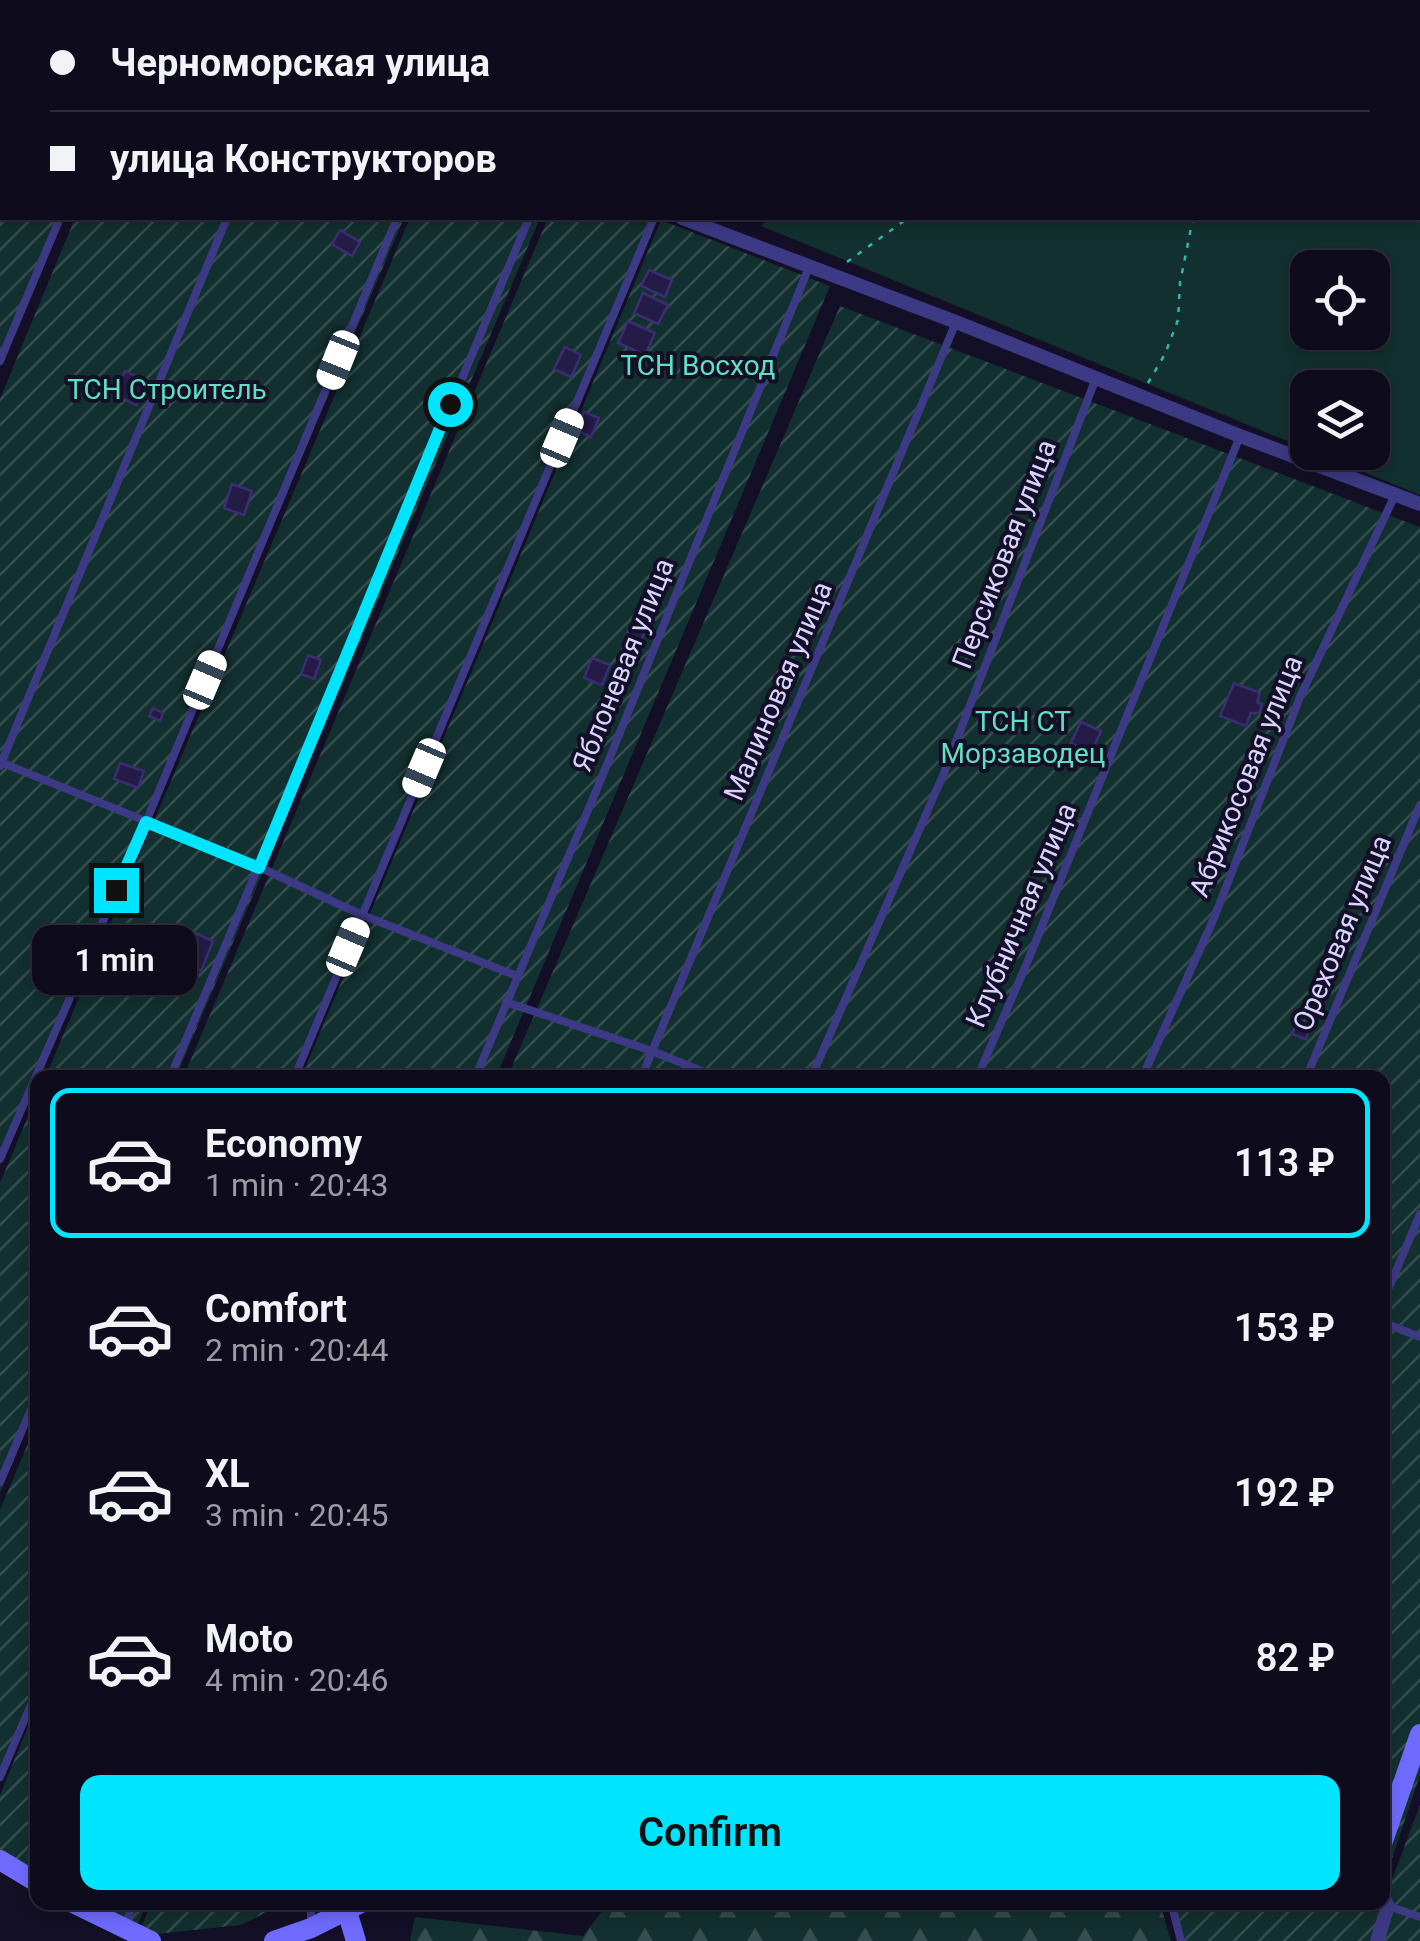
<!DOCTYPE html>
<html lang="en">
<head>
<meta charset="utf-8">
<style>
	body { margin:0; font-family:Roboto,sans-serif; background:#1c1929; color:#f1f3f6; height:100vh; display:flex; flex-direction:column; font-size:38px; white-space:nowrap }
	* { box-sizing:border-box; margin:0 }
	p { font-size:32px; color:#9b9ba3 }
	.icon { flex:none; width:55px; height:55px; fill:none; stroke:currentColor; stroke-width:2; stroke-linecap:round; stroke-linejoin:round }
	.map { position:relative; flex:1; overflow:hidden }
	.drawer { position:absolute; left:30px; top:1070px; width:1360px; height:840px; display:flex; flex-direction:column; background:#0e0b1c; border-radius:20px; box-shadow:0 5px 15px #0003,0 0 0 2px #2e2b3b }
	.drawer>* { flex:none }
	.banner { position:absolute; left:0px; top:0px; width:1420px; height:220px; box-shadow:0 5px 15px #0003,0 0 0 2px #2e2b3b; display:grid; align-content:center; height:220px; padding:0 50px; background:#0e0b1c }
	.fabs { position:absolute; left:1290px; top:250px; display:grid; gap:20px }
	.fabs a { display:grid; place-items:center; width:100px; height:100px; border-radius:20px; background:#0e0b1c; box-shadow:0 5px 15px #0003,0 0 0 2px #2e2b3b; font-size:50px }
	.end { position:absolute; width:45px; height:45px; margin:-22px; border:12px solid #00e5ff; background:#111; box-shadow:0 0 0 5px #111 }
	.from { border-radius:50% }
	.bubble { position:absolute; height:70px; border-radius:20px; background:#0e0b1c; box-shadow:0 5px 15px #0003,0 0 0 2px #2e2b3b; font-size:32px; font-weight:600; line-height:70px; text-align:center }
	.car { position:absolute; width:30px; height:60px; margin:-30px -15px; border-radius:12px; box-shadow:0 0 8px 2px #0007; background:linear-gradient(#fff 24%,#345 0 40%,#fff 0 76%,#345 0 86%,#fff 0) }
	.banner b { display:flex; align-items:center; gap:35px; height:95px; font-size:38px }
	.banner b+b { border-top:2px solid #2e2b3b }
	.banner i { width:25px; height:25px; background:#f1f3f6 }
	ul { padding:18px 0 0; list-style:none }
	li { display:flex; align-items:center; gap:30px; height:150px; margin:0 20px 15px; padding:0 30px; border:5px solid transparent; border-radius:20px }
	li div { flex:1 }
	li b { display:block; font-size:38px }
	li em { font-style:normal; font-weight:600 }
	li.active { border-color:#00e5ff }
	li>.icon { width:90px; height:90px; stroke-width:1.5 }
	.action { display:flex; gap:20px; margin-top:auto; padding:20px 50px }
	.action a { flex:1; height:115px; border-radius:20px; background:#00e5ff; color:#111; font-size:40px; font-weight:600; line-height:115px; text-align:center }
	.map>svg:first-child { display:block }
</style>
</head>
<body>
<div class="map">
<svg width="1420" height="1941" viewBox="0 0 1420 1941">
	<defs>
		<pattern id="forest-firs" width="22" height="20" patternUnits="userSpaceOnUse" patternTransform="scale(2.5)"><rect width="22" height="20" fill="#12302f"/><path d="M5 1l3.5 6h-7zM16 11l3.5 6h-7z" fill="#344d4e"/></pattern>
		<pattern id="garden-furrows" width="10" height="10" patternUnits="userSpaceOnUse" patternTransform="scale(2.5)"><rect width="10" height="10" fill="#12302f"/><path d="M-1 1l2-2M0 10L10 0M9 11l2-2" fill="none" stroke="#344d4e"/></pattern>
	</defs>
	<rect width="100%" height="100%" fill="#130f26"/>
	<!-- grass -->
	<path fill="#12302f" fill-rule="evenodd" d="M986,0h434v495l-103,-42 55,-1v-64h-64l-1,61 -546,-223 9,-8h648v-216h-435zM1308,268h64v64h-64z"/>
	<!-- forest -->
	<path fill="url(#forest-firs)" d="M609,1902l551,1 11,38h-761l5,-24 168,19z"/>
	<!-- garden -->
	<g fill="url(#garden-furrows)">
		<path d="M0,0h135l4,2h-137v216h54l-56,137z"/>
		<path d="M210,0h386l-1,2h-378z"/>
		<path d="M75,218h329l-404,946v-765z"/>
		<path d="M410,218h130l-364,859 -131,1z"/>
		<path d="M548,218h104l-362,859 -107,1z"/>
		<path d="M661,220l169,66 -334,791 -195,1z"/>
		<path d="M840,306l580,221v1248l-31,93 -7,-2v-788h-875z"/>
		<path d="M37,1095v309l-37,89v-310z"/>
		<path d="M37,1422v257l-37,89v-258z"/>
		<path d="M37,1705v172l-37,-23v-59z"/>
		<path d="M1420,1805v136h-239l-10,-38 211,-1 1,-23 10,-2z"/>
		<path d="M79,1903h68l-14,32z"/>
		<path d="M152,1903h133l-44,22 -104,11z"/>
	</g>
	<!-- building -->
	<g fill="#241b47" stroke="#3b2d73" stroke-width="2.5">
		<path d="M340,230l20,12 -8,14 -20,-12z"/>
		<path d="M649,270l23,10 -7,17 -24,-11z"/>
		<path d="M643,293l25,12 -10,19 -24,-11z"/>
		<path d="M628,321l27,12 -10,22 -27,-12z"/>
		<path d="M565,347l16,8 -10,22 -17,-8z"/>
		<path d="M125,371l22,11 -11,23 -22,-11z"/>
		<path d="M584,412l15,6 -8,19 -15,-7z"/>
		<path d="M232,484l20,7 -8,24 -20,-7z"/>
		<path d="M629,628l15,5 -4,11 3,1 -3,9 -18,-5z"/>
		<path d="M308,655l13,5 -7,19 -13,-5z"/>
		<path d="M592,658l18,7 -8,20 -18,-7z"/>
		<path d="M1234,683l26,10 -3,9 5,2 -3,9h-8l-5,13 -26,-10z"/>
		<path d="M153,708l10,5 -3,8 -11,-5z"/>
		<path d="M1081,722l20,9 -10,22 -20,-10z"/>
		<path d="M120,763l24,8 -6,17 -24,-9z"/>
		<path d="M186,929l27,12 -12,30 -27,-12z"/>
		<path d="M1297,1021l13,4 -4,14 -14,-5z"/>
	</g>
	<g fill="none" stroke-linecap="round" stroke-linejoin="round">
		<!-- path -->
		<g stroke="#2fb8b0" stroke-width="2.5" stroke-dasharray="5 8" stroke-linecap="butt">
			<path d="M1208,2l2,-2"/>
			<path d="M1238,2l5,-2"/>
			<path d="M1290,2l2,-2"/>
			<path d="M847,262l61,-44"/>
			<path d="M1148,383l17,-29 13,-34 2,-37 13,-65"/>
		</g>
		<!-- lane -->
		<g stroke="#3d3a85" stroke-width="8">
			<path d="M154,0l4,2"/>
			<path d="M252,0l5,2"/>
			<path d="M0,361l60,-143"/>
			<path d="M0,762l259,105 103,48 155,61"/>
			<path d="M0,766l227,-548"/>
			<path d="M506,1002l146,49 67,27"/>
			<path d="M170,1078l359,-860"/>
			<path d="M294,1078l360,-860"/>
			<path d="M475,1078l124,-294 210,-517"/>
			<path d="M641,1078l315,-756"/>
			<path d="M811,1078l133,-305 152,-395"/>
			<path d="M977,1078l50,-115 213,-527"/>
			<path d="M1142,1078l72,-160 86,-221 95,-202"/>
			<path d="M1306,1078l114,-273"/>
			<path d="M0,1159l146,-337 251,-604"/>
			<path d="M1382,1304l38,-90"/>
			<path d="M1382,1322l38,15"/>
			<path d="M0,1482l38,-89"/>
			<path d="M0,1777l38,-89"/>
			<path d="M311,1902v21"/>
			<path d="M1171,1902l10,39"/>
			<path d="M1388,1906l32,11"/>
			<path d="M125,1925l9,-23"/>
		</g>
		<!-- street -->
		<g stroke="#3d3a85" stroke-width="14">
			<path d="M588,2v-2"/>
			<path d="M713,2l3,-2"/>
			<path d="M682,218l274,104 284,114 180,68"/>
			<path d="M1377,1941l11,-35 -6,-11"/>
		</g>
		<!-- secondary -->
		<g stroke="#6f6bff" stroke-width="20">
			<path d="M1382,1844l38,-110"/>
			<path d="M0,1860l38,23"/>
			<path d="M71,1902l80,39"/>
			<path d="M347,1911l9,30"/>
			<path d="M274,1941l37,-13 52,-26"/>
		</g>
	</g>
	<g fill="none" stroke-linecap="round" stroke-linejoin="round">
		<!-- route -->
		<path stroke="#00e5ff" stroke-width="12" d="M116,890l30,-68 113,46 191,-464"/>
	</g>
	<g text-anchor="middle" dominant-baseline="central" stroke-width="8" stroke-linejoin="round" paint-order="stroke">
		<!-- park labels -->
		<g font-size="28" fill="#5fe0c0" stroke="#130f26">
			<text x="698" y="365">ТСН Восход</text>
			<text x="167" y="389">ТСН Строитель</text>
			<text x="1023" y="721">ТСН СТ<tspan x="1023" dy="32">Морзаводец</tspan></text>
		</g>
		<!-- street labels -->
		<g font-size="28" fill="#d9d4ff" stroke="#130f26">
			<text transform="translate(1004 554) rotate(-69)">Персиковая улица</text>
			<text transform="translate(623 665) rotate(-68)">Яблоневая улица</text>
			<text transform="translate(778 691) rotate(-67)">Малиновая улица</text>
			<text transform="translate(1246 776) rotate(-68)">Абрикосовая улица</text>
			<text transform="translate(1021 915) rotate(-67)">Клубничная улица</text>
			<text transform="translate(1342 933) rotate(-67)">Ореховая улица</text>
		</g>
	</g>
</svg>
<div class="fabs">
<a><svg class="icon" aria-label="locate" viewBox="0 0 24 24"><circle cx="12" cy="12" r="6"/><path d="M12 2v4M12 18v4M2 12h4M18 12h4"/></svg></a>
<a><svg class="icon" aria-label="layers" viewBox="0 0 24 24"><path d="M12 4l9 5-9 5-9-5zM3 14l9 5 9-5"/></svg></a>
</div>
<i class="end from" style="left:450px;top:404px"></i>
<i class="end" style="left:116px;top:890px"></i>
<div class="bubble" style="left:32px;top:925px;width:165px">1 min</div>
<i class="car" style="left:338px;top:360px;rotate:202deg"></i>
<i class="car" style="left:562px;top:438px;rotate:23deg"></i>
<i class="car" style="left:205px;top:680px;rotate:23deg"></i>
<i class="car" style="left:424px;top:768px;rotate:203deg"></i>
<i class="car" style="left:348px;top:947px;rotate:23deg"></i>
<div class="banner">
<b><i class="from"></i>Черноморская улица</b>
<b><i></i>улица Конструкторов</b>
</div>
<section class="drawer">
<ul>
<li class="active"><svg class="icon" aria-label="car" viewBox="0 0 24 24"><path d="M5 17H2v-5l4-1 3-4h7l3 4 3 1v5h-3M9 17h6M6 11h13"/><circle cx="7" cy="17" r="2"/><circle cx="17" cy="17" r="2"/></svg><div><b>Economy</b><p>1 min · 20:43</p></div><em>113 ₽</em></li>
<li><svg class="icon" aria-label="car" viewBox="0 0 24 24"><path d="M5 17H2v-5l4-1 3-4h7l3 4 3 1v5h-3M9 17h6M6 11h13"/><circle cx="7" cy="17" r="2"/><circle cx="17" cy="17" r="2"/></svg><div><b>Comfort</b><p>2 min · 20:44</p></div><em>153 ₽</em></li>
<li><svg class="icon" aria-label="car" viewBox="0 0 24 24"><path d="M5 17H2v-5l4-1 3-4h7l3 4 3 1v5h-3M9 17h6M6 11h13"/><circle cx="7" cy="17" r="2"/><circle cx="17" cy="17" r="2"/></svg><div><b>XL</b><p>3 min · 20:45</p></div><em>192 ₽</em></li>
<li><svg class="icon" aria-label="car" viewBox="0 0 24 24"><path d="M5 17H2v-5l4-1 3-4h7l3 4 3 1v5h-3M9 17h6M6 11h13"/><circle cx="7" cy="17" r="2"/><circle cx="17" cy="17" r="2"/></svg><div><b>Moto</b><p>4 min · 20:46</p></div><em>82 ₽</em></li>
</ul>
<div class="action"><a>Confirm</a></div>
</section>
</div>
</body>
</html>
